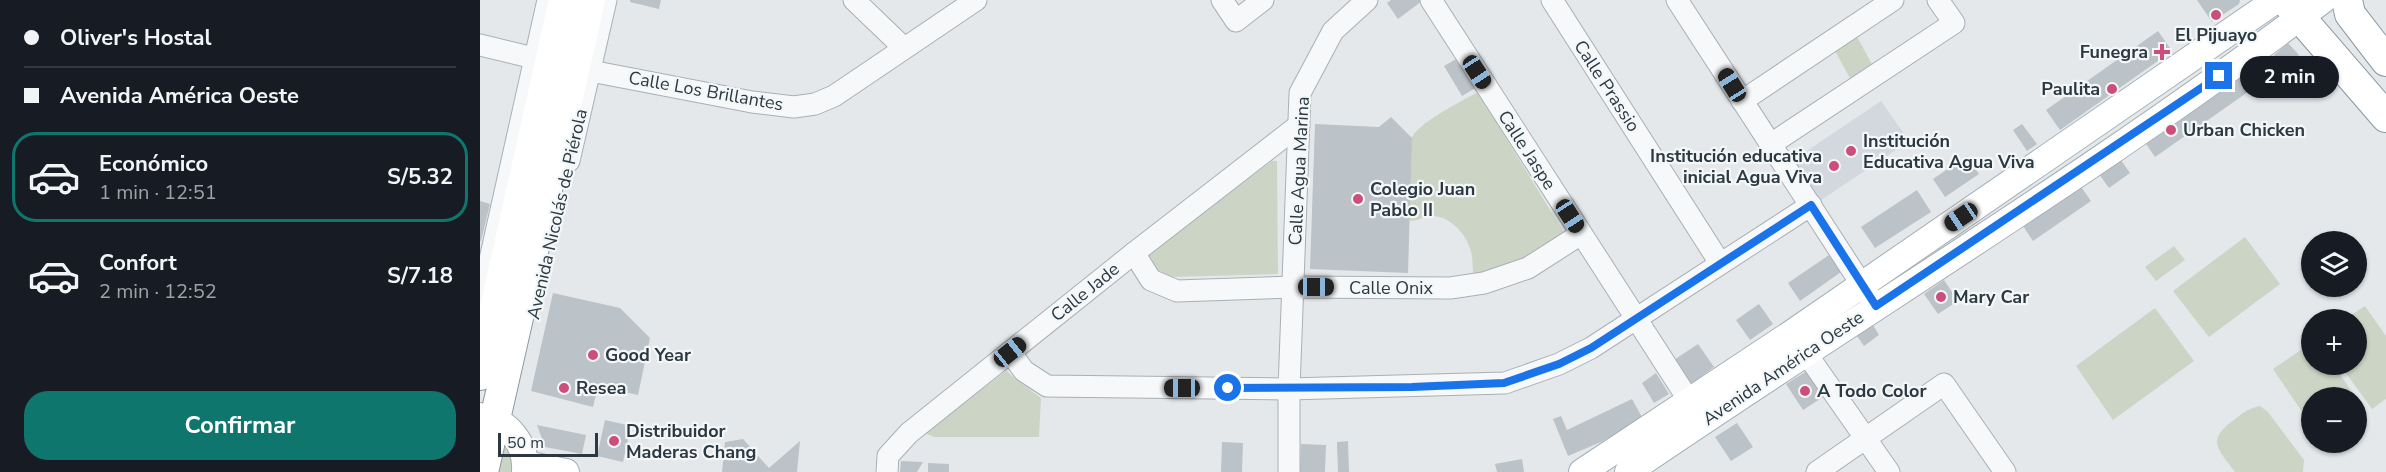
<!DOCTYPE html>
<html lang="es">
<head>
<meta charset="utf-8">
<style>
	body { margin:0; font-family:"Nunito Sans",sans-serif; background:#242831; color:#f1f3f6; height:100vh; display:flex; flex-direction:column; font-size:22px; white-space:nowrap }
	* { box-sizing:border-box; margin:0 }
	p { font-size:20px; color:#9ea1a6 }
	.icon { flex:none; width:33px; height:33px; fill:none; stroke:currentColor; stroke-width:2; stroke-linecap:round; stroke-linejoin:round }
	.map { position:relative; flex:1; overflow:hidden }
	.details { display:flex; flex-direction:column; background:#171b24; width:480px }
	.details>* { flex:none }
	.banner { display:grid; align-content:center; height:132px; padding:0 24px; background:#171b24 }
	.tools { position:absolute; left:1821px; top:231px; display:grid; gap:12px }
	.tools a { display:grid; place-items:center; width:66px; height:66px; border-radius:50%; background:#171b24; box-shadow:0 2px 4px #0004; font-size:30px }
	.scale { position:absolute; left:18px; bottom:15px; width:100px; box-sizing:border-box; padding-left:6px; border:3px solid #2c3943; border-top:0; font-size:16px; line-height:21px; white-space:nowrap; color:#2c3943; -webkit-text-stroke:4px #f3f7f8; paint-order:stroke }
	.end { position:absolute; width:27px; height:27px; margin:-14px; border:8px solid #1a73e8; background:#fff; box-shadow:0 0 0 3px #fff }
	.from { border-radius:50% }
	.bubble { position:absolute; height:42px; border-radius:21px; background:#171b24; box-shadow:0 2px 4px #0004; font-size:20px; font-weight:700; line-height:42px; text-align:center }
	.car { position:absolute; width:18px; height:36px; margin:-18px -9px; border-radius:8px; box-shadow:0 0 4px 2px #0007; background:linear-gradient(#222 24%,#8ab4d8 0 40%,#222 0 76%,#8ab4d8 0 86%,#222 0) }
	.banner b { display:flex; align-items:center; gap:21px; height:57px; font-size:22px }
	.banner b+b { border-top:2px solid #363941 }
	.banner i { width:15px; height:15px; background:#f1f3f6 }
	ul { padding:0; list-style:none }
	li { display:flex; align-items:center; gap:18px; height:90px; margin:0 12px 9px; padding:0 12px; border:3px solid transparent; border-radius:24px }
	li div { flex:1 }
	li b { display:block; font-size:22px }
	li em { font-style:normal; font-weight:700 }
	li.current { border-color:#0f766e }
	li>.icon { width:54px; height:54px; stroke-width:1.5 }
	.button { display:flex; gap:12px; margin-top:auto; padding:12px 24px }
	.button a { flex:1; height:69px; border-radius:24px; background:#0f766e; color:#fff; font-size:24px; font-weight:700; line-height:69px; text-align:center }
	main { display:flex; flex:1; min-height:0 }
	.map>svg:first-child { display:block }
</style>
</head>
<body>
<main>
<section class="details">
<div class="banner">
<b><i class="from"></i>Oliver's Hostal</b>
<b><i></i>Avenida América Oeste</b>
</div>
<ul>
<li class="current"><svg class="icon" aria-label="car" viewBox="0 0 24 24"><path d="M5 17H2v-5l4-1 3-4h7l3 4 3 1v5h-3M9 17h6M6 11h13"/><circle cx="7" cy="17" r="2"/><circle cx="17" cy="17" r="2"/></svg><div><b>Económico</b><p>1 min · 12:51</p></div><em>S/5.32</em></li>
<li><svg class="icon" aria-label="car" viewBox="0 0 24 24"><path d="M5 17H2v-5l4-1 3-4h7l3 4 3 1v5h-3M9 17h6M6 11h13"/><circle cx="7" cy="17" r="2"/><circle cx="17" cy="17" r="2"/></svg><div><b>Confort</b><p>2 min · 12:52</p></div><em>S/7.18</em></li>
</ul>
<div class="button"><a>Confirmar</a></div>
</section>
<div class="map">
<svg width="1906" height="472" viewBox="0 0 1906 472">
	<rect width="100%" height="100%" fill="#e4e8eb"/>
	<!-- built -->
	<path fill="#d2d8dd" d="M1401,101l28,40 -89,60 -28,-40z"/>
	<!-- green -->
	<g fill="#ccd5c5">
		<path d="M1376,35l16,29 -21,16 -17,-31z"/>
		<path d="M998,92l88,144 -34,21 -58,18c-2,-6 -1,-12 -2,-18 -2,-19 -20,-41 -40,-41 -7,0 -14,5 -22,5 -1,-22 -7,-60 0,-80 7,-19 51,-39 68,-49z"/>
		<path d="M792,161h5l1,113 -108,3 -14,-8 -8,-15z"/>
		<path d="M1765,237l35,47 -71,53 -36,-46z"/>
		<path d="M1694,246l11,14 -29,21 -11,-14z"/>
		<path d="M1885,306l21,30v63l-14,10 -32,-44 16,-1v-44l-11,-1z"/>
		<path d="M1675,308l39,53 -81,59 -37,-54z"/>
		<path d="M1831,343l1,21 21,1 23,32 -44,1 -1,27 -38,-56z"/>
		<path d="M526,371l35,27 -2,39h-105l-7,-3v-3z"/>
		<path d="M1780,406l8,6 36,48 -1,12h-68c-18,-24 -29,-32 0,-53 8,-6 14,-11 25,-13z"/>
		<path d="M20,434l10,7 5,31h-22z"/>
	</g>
	<!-- building -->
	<g fill="#bbc3c8">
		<path d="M150,0h31l-2,9 -29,-7z"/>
		<path d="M911,0h30l1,1 -24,18 -11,-16z"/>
		<path d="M1717,0h43l-1,4 -27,18z"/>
		<path d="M1678,31l14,20 -112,79 -14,-20z"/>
		<path d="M1808,43l11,12 -15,12 -10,-12z"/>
		<path d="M978,58l19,29 -15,9 -18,-30z"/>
		<path d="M1845,63l12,14 -18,15 -12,-15z"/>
		<path d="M1760,67l28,11 -113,79 -15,-22z"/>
		<path d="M1800,74l14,7 -11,9 -9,-12z"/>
		<path d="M911,117l21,21 -4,135 -98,-4 5,-145 64,3z"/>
		<path d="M1542,124l15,20 -10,7 -14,-21z"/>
		<path d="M1636,153l14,20 -21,15 -15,-21z"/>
		<path d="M1487,156l12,18 -34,23 -12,-18z"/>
		<path d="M1599,184l12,17 -58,40 -12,-18z"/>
		<path d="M1437,190l14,22 -56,36 -14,-21z"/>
		<path d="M0,201l10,3 -9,37h-1z"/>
		<path d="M1349,255l12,17 -41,29 -12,-18z"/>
		<path d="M1464,280l14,21 -20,13 -14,-20z"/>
		<path d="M73,293l67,15 30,30 -12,57 -40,-9 -5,21 -62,-16z"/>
		<path d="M1279,304l14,20 -23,16 -14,-20z"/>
		<path d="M1393,325l6,10 -15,11 -7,-10z"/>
		<path d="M1218,344l16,23 -23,17 -17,-24z"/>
		<path d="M1327,371l16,26 -20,13 -17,-26z"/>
		<path d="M1176,373l13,21 -15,9 -12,-20z"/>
		<path d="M1152,399l11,20 -42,23 -33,14 -15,-37 8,-3 6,14z"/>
		<path d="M125,420l26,6 -8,36 -26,-6z"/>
		<path d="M1257,423l16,24 -22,14 -16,-24z"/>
		<path d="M57,425l49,10 -4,19 -37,-7z"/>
		<path d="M263,439l26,29 31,-27 -3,31h-75l3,-30z"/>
		<path d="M868,441l1,31h-11l-1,-30z"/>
		<path d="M742,442l21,1 -1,29h-21z"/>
		<path d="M821,444l25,1 -1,27h-25z"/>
		<path d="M1042,459l2,13h-27l-2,-8z"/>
		<path d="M421,461l22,1 -6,10h-17z"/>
		<path d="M448,463l21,1v8h-21z"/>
	</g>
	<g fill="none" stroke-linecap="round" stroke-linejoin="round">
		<!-- minor casing -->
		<g stroke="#a9b0b5" stroke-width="23">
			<g id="minor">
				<path d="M374,0l50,48"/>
				<path d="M742,0l14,21 27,-21"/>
				<path d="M951,0l266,413"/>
				<path d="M1072,0l168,263"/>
				<path d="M1197,0l194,299"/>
				<path d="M0,45l95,23 177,34 42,5 21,-3 19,-8 142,-96"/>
				<path d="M1262,101l151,-101"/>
				<path d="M1291,144l183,-121 -16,-23"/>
				<path d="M89,161l37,-161"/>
				<path d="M654,253l17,27 26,11 116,-4 157,1 34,-5 44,-15 53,-34"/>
				<path d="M0,304l68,-304"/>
				<path d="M530,352l14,19 23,15 242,3 216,-6 54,-19 32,-16 220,-143"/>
				<path d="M1326,353l83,119"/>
				<path d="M407,472l1,-16 21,-23 225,-180 165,-128"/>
				<path d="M809,472v-83l11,-296 33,-62 34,-31"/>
				<path d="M1337,472l127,-88 61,88"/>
			</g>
		</g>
		<!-- major casing -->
		<g stroke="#a3afb7" stroke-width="28">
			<g id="major">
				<path d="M0,416c28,4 47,28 45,56"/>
				<path d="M45,464l41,8"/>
				<path d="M1102,472l210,-139 484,-333"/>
				<path d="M1148,472c231,-158 472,-303 695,-472"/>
			</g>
		</g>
		<!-- highway casing -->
		<g stroke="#8b99a2" stroke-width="32">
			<g id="highway">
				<path d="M1805,0l101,117"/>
				<path d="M1867,0l3,14 36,47"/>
				<path d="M0,375l84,-375"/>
				<path d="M3,472l107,-472"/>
			</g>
		</g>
		<!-- minor -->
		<use href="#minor" stroke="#f6f8f9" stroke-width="21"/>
		<!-- major -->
		<use href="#major" stroke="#fff" stroke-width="26"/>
		<!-- highway -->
		<use href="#highway" stroke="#fff" stroke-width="30"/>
	</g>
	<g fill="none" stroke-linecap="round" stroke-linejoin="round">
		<!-- route -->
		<path stroke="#1a73e8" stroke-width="8" d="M748,388l184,-1 92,-4 55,-19 32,-16 220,-143 65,101 343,-230"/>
	</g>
	<!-- markers -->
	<g fill="#cb4e7b" stroke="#f3f7f8" stroke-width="2">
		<circle cx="1736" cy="15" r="6"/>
		<path d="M1679 43h6v6h6v6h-6v6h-6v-6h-6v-6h6z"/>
		<circle cx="1632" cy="89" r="6"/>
		<circle cx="1691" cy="130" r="6"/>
		<circle cx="1371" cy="151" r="6"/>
		<circle cx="1354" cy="166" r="6"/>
		<circle cx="878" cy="199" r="6"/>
		<circle cx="1461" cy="297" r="6"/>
		<circle cx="113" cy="355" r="6"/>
		<circle cx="84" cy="388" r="6"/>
		<circle cx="1325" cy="391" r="6"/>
		<circle cx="134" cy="441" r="6"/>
	</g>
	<g text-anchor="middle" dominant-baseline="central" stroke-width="4.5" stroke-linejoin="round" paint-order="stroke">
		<!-- poi labels -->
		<g font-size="18" font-weight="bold" fill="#2c3943" stroke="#f3f7f8" text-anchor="start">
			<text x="1736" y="35" text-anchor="middle">El Pijuayo</text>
			<text x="1668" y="52" text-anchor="end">Funegra</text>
			<text x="1620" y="89" text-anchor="end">Paulita</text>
			<text x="1703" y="130">Urban Chicken</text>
			<text x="1383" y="141">Institución<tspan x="1383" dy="21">Educativa Agua Viva</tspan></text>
			<text x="1342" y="156" text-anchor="end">Institución educativa<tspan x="1342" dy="21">inicial Agua Viva</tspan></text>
			<text x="890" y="189">Colegio Juan<tspan x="890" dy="21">Pablo II</tspan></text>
			<text x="1473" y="297">Mary Car</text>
			<text x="125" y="355">Good Year</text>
			<text x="96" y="388">Resea</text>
			<text x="1337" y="391">A Todo Color</text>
			<text x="146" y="431">Distribuidor<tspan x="146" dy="21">Maderas Chang</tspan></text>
		</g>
		<!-- street labels -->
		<g font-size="18" fill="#2c3943" stroke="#f3f7f8">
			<text transform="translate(1127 86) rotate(57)">Calle Prassio</text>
			<text transform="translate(226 91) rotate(10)">Calle Los Brillantes</text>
			<text transform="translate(1047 150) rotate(57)">Calle Jaspe</text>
			<text transform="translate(819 171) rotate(-87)">Calle Agua Marina</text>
			<text transform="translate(77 214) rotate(-77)">Avenida Nicolás de Piérola</text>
			<text x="911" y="288">Calle Onix</text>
			<text transform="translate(605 292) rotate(-39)">Calle Jade</text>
			<text transform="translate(1303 368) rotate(-34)">Avenida América Oeste</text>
		</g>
	</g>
</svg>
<div class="tools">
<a><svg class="icon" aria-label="layers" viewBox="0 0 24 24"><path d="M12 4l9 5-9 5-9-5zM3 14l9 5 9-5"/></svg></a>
<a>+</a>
<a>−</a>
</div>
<div class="scale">50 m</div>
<i class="end from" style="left:748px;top:388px"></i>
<i class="end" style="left:1739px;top:76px"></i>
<div class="bubble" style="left:1760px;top:56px;width:99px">2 min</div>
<i class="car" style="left:997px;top:72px;rotate:147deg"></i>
<i class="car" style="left:1252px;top:85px;rotate:328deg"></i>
<i class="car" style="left:1090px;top:216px;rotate:147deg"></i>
<i class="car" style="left:1481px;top:217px;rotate:236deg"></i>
<i class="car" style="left:836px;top:287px;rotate:90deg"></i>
<i class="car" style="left:530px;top:352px;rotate:51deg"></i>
<i class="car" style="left:702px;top:388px;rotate:270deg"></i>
</div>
</main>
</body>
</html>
